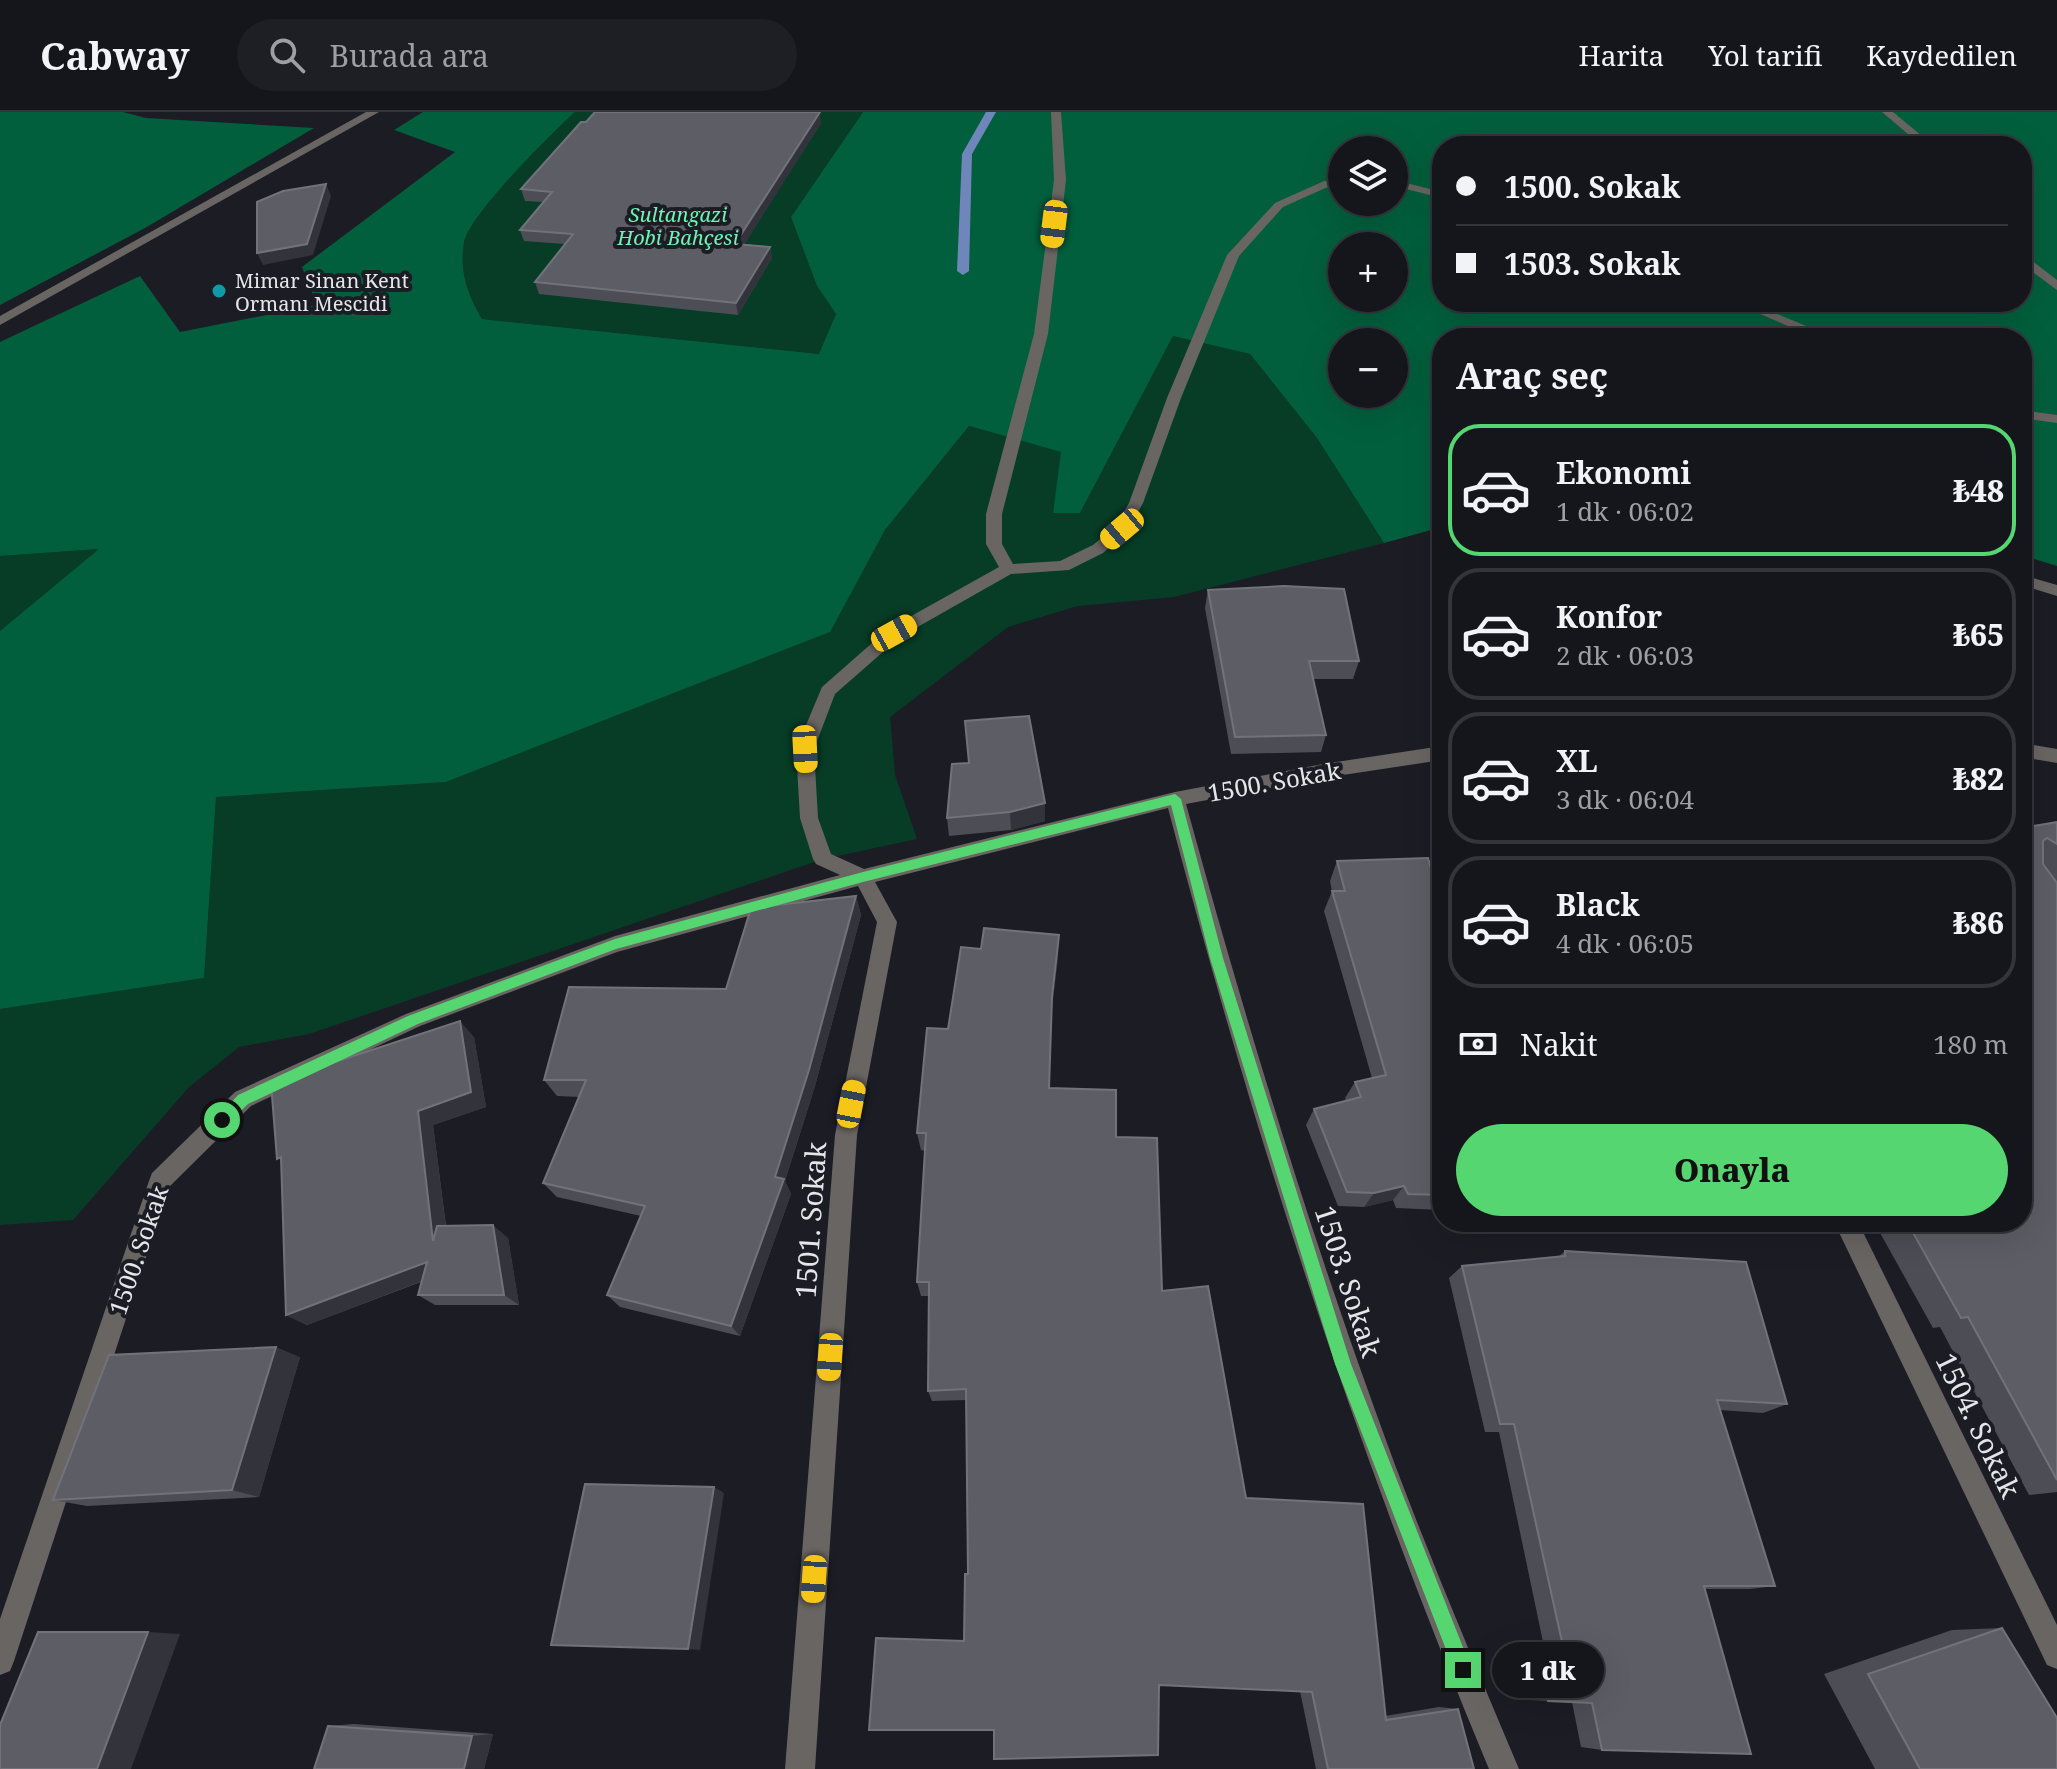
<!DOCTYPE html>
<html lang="tr">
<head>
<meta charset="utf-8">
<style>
	body { margin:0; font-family:"Noto Serif",serif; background:#1e1f24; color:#f1f3f6; height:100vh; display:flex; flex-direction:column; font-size:30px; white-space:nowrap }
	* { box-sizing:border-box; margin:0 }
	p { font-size:26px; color:#9d9fa3 }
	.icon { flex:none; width:44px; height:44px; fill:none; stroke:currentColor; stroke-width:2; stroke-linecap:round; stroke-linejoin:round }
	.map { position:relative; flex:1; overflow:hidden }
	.details { position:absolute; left:1432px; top:216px; width:600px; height:904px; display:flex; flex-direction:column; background:#15161b; border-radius:32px; box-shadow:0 8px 32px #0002,0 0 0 2px #34353a }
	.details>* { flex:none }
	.banner { position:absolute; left:1432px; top:24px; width:600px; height:176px; border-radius:32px; box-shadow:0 8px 32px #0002,0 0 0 2px #34353a; display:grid; align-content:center; height:176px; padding:0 24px; background:#15161b }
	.buttons { position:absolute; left:1328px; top:24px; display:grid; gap:16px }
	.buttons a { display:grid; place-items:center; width:80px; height:80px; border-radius:50%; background:#15161b; box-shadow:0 8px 32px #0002,0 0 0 2px #34353a; font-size:40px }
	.end { position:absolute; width:36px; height:36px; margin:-18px; border:10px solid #55d671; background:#111; box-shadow:0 0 0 4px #111 }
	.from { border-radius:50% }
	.bubble { position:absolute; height:56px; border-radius:28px; background:#15161b; box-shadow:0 8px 32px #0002,0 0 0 2px #34353a; font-size:26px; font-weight:800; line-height:56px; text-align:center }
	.car { position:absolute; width:24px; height:48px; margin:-24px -12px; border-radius:10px; box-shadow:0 0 6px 2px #0007; background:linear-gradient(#f5c518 24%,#345 0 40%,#f5c518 0 76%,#345 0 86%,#f5c518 0) }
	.banner b { display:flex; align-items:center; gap:28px; height:76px; font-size:30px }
	.banner b+b { border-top:2px solid #34353a }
	.banner i { width:20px; height:20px; background:#f1f3f6 }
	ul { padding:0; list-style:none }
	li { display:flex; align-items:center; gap:24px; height:132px; margin:0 16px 12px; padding:0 8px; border:4px solid #34353a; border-radius:32px }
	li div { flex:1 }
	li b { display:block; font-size:30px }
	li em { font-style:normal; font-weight:800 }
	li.active { border-color:#55d671 }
	li>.icon { width:72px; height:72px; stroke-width:1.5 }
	h2 { padding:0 24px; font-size:36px; line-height:96px }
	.pay { display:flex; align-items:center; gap:20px; height:88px; padding:0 24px; font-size:30px }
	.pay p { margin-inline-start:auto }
	.cta { display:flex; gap:16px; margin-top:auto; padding:16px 24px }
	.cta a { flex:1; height:92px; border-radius:48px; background:#55d671; color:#111; font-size:32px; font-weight:800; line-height:92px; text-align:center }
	header { display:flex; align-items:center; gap:48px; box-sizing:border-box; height:112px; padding:0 40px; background:#15161b; border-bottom:2px solid #34353a }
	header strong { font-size:38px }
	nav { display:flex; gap:44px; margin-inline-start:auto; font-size:28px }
	.search { width:560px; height:72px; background:#1e1f24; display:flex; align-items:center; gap:20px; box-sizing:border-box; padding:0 28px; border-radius:44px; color:#9d9fa3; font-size:30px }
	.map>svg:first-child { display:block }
</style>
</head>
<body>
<header>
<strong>Cabway</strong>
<div class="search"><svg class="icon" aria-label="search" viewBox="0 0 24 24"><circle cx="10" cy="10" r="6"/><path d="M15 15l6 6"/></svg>Burada ara</div>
<nav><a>Harita</a><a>Yol tarifi</a><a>Kaydedilen</a></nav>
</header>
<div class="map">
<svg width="2057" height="1657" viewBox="0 0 2057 1657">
	<rect width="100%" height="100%" fill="#1c1d24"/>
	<!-- green -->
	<g fill="#073d26">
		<path d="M575,0h288l-72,105 26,69 19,28 -16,40 -338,-35c-14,-24 -23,-47 -18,-76 4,-27 88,-110 111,-131z"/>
		<path d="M1173,224l77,18 67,84 67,105 -210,54 -96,9 -70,21 -118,90 5,58 22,64 -94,20 -514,175 -70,13 -50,40 -116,133 -73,5v-216l204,-31 12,-181 230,-15 383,-150 56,-102 84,-104 93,26 -9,60 27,1z"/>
		<path d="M100,437l-100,82v-75z"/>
	</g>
	<!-- forest -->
	<g fill="#025f3d" fill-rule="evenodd">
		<path d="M0,0h123l23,6 168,10 -169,100 -145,77z"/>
		<path d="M423,0h152c-23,21 -107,104 -111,131 -5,29 4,52 18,76l337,35 17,-40 -19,-28 -26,-69 72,-105h1194v454l-35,-11v-217h-580v189l-58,16 -67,-105 -67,-84 -77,-18 -93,177h-27l8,-61 -92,-26 -84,104 -55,102 -384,150 -230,15 -12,181 -204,31v-378l99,-82 -99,7v-214l140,-66 40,56 137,-27 -15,-38 153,-115 -61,-22zM1442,34h580v156h-580zM1342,38h52v52h-52zM1342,134h52v52h-52zM1342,230h52v52h-52z"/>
	</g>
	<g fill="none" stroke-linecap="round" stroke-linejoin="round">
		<!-- stream -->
		<path fill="#6f86ba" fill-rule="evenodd" d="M986,0h10l-24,42 -3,117 -6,4 -6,-4 5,-117z"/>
		<!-- minor -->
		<g fill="#696563" fill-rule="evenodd">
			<path d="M366,0h13l-379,213v-9z"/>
			<path d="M1051,0h10l5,68 -18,154 -46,180v30l11,20 47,-3 33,-16 23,-19 13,-23 38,-105 60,-143 48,-52 49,-22 18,-1v6h-12l-47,21 -44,49 -58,142 -38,105 -16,29 -24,21 -34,17 -58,4 -111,63 -65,57 -21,55 4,69 13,36 33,15 311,-77 148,-28 119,-18v14l-119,18 -137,26c56,204 117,407 189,606 43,121 94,240 144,359h-30c-131,-313 -235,-633 -321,-961l-293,74 22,40 -40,213 -42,634h-30l50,-634 42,-213 -19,-36 -241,66 -197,74 -169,80 -82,81 -155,474 -4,10 -10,4v-56l149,-438 3,-8 83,-81 171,-78 209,-78 225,-61 -24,-11 -3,-5 -13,-41 -4,-69 26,-62 66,-58 111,-62 -13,-23v-30l48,-180 20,-154z"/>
			<path d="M1882,0h11l41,34h-12z"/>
			<path d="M1394,68l48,12v6l-48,-12z"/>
			<path d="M2022,141l35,27v10l-35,-26z"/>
			<path d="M1732,190h17l86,36h-19z"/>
			<path d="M2022,298l35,5v8l-35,-5z"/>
			<path d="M2022,463l35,10v11l-35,-11z"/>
			<path d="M2022,631l35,6v14l-35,-6z"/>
			<path d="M1834,1110h24l199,403v44l-10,-4z"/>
		</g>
	</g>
	<!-- wall -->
	<g fill="#4c4d55">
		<path d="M821,11l-77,121 26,3 2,11 -34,57 -199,-21 -4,-12 30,-38 -41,-3 -4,-11 23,-28 -18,-1 -4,-12z"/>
		<path d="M1208,478l151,71 -6,18h-40l13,56 -5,17 -90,2 -26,-146z"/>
		<path d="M952,652l93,57 -34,9 -62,6 -2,-18z"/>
		<path d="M2057,710v670l-28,3 -89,-168 -7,1 -59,-106h148v-394z"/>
		<path d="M1337,749l105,45v304l-46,-2 -3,-8 -29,7 -26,-1 -32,-81 8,-16 32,-8 -1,-3 10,-16 17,-4 -48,-167 8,-20 -2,-10z"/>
		<path d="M856,784l5,19 -46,171 -30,95 6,13 -51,142 -120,-29 -13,-12 34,-79 -84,-19 -14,-14 37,-86 -23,-1 -13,-16 182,-91z"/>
		<path d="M981,837l77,8 -7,59 -2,72 67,49 46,154 84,207 139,218 54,-9 19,2 16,60h-158l-16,-78 -141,-6 -165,45 -30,-89 4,-67 -2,-174 -34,1 -4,-10 1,-95h-8l-4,-14 8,-131 -4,-1 -4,-17 31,-104z"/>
		<path d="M474,925l12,70 -53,18 13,101 62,12 11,67h-84l-17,-10 3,-13 -114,43 -21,-10 -5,-153z"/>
		<path d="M1565,1139l222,153 -24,9 -43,-3 55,176 -25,3h-45l-103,161 -21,-3 -9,-45 -42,-2 -11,-57 24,-1 -44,-210h-14l-36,-154 13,-12 96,-9z"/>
		<path d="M300,1245l-41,140 -172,9 -34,-6z"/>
		<path d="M2002,1516l55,141h-182l-51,-95 128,-44z"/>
		<path d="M354,1612l139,10 -9,35 -156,-43z"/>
	</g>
	<!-- shaded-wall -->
	<g fill="#32333b">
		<path d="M820,0l1,11 -83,132 -3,-11z"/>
		<path d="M326,72l5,12 -18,59 -50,10 -6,-12z"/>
		<path d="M770,135l2,11 -34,57 -2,-12z"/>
		<path d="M1045,691v18l-34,9 -1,-18z"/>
		<path d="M856,784l5,19 -46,171 -30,95 6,13 -51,142 -9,-10z"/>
		<path d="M1059,823l-1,22 -7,61 1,-21z"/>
		<path d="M460,909l14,16 12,70 -53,18 16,128 -16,-12 -15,-130z"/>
		<path d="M1404,1074l-11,14 -29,7 10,-14z"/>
		<path d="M493,1113l15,13 11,67 -15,-10z"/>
		<path d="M427,1150l16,11 -136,52 -21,-10z"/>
		<path d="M276,1235l24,10 -41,140 -27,-7z"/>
		<path d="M714,1375l10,6 -24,157 -12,-1z"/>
		<path d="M148,1520l32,2 -49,135h-34z"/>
		<path d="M493,1622l-9,35h-20l8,-33z"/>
	</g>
	<!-- building -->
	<g fill="#5d5e65" stroke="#72737a" stroke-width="2">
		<path d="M595,0h225l-85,132 35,3 -34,56 -201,-21 38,-48 -53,-4 32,-38 -31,-3 60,-67h5z"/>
		<path d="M326,72l-19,60 -50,9v-51l26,-11z"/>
		<path d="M1284,474l60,3 15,72h-50l17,74 -91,2 -27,-147z"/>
		<path d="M1029,604l16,87 -35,9 -63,6 5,-54 17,-1 -4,-42z"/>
		<path d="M2057,710v22l-10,-6 -4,3v23l14,19v597l-89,-163 -7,1 -54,-96h115v-394z"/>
		<path d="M1428,746l14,48v289l-34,-1 -4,-8 -30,7 -27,-1 -33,-83 47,-12 -6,-15 31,-7 -54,-184h13l-8,-30z"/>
		<path d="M856,784l-47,174 -34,107 9,2 -53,147 -124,-31 38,-89 -102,-23 43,-103h-42l25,-93 157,2 25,-81z"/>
		<path d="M984,816l75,7 -7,62 -3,91 67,2v47l41,1 5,153 46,-5 38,212 117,6 23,216 72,-11 16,60h-146l-16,-77 -153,-7 -1,70 -164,4v-29h-125l7,-92 88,3 1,-67h3l-2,-185 -38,2 1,-109h-12l9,-149h-9l10,-105 21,1 13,-82 20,2z"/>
		<path d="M460,909l11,71 -53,19 15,130 4,-15 56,-1 11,70h-86l9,-33 -141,53 -5,-158 -4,2 -6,-76z"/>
		<path d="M1565,1139l181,11 41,142 -70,-4 58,186h-71l47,168 -149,-4 -10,-47 -44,-2 -11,-59h25l-48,-218h-14l-38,-158 103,-10z"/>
		<path d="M276,1235l-44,143 -179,10 56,-145z"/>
		<path d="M585,1372l129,3 -26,162 -137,-4z"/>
		<path d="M2002,1516l55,90v51h-137l-52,-95z"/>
		<path d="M38,1520h110l-51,137h-97v-44z"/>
		<path d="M328,1614l144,10 -8,33h-150z"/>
	</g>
	<!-- route -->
	<path fill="#55d671" d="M1175,682l6,5 42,159 128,406 121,306 -2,7 -7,3 -6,-3 -3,-7 -119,-306 -125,-406 -39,-153 -308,77 -247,67 -198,75 -170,80 -21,20h-10l-2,-4 23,-25 170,-79 207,-77 248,-67z"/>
	<!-- markers -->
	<circle fill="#0f9aa8" stroke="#1c1d24" stroke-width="3" cx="219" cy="179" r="8"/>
	<g text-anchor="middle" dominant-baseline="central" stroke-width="8" stroke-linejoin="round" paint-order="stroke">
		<!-- far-park labels -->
		<g font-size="20" font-style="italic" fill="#6ef4b4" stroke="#1c1d24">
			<text x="678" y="102">Sultangazi<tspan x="678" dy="23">Hobi Bahçesi</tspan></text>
		</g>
		<!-- far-poi labels -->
		<g font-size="20" fill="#e5e5ea" stroke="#1c1d24" text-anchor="start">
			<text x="235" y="168">Mimar Sinan Kent<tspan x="235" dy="23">Ormanı Mescidi</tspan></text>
		</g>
		<!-- street labels -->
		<g font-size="24" fill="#e5e5ea" stroke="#1c1d24">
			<text transform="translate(1274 669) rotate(-10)">1500. Sokak</text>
			<text transform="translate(138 1138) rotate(-71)">1500. Sokak</text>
		</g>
		<!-- near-street labels -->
		<g font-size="28" fill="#e5e5ea" stroke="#1c1d24">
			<text transform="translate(810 1108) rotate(-86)">1501. Sokak</text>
			<text transform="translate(1349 1169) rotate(72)">1503. Sokak</text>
			<text transform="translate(1979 1313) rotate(64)">1504. Sokak</text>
		</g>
	</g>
</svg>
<div class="buttons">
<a><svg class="icon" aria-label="layers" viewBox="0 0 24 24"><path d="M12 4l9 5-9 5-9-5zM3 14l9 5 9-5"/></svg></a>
<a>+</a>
<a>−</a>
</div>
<i class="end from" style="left:222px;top:1008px"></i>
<i class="end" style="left:1463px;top:1558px"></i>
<div class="bubble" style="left:1492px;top:1530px;width:112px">1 dk</div>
<i class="car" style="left:1054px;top:112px;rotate:187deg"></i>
<i class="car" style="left:1122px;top:417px;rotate:230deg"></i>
<i class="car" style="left:894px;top:521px;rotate:61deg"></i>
<i class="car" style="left:805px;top:637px;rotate:177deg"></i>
<i class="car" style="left:851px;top:992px;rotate:11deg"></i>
<i class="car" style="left:830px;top:1245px;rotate:184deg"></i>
<i class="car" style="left:814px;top:1467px;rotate:184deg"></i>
<div class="banner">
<b><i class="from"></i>1500. Sokak</b>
<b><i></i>1503. Sokak</b>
</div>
<section class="details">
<h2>Araç seç</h2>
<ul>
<li class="active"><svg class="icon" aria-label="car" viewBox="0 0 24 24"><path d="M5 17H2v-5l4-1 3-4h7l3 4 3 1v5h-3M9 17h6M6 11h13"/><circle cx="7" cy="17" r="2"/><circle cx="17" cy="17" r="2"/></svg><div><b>Ekonomi</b><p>1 dk · 06:02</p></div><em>₺48</em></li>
<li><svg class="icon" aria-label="car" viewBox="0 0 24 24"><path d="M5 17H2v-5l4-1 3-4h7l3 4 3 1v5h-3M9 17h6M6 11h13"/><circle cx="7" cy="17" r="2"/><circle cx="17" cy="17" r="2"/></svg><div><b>Konfor</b><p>2 dk · 06:03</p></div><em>₺65</em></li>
<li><svg class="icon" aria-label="car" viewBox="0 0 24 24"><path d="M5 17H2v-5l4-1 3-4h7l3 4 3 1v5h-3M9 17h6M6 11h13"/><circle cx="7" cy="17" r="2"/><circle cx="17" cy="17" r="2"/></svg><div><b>XL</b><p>3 dk · 06:04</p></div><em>₺82</em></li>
<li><svg class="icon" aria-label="car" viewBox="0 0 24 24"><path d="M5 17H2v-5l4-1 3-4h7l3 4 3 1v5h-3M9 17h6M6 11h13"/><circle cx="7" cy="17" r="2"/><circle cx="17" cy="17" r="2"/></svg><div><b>Black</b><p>4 dk · 06:05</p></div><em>₺86</em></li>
</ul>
<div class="pay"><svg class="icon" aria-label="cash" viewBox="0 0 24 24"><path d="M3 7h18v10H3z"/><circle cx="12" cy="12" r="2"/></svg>Nakit<p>180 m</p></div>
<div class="cta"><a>Onayla</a></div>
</section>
</div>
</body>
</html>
